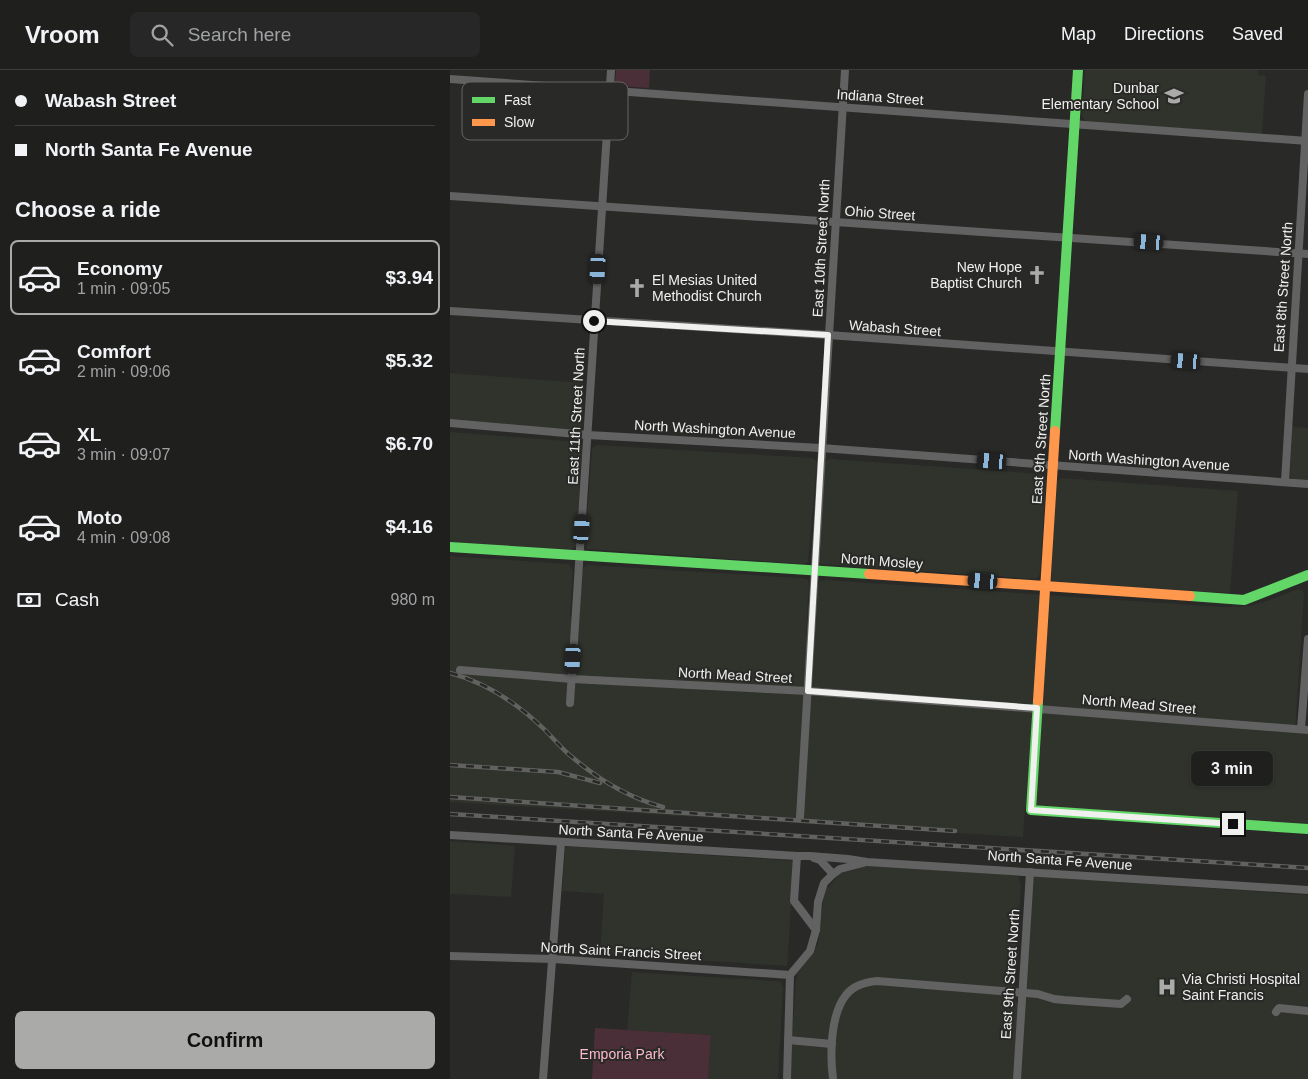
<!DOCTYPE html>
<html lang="en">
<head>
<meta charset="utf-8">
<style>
	body { margin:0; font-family:Arial,sans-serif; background:#272727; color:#f1f3f6; height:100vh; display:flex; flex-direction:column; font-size:19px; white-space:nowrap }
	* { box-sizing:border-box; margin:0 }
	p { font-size:16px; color:#a1a2a4 }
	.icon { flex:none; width:28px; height:28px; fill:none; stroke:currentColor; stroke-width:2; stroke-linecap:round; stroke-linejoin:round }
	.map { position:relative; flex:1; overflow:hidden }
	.details { display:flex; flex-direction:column; background:#1f1f1e; width:450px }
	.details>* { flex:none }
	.guide { display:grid; align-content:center; height:110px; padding:0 15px; background:#1f1f1e }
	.end { position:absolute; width:22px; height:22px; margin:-11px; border:6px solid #f0f1ef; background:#111; box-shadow:0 0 0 2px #111 }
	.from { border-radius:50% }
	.bubble { position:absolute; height:35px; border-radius:8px; background:#1f1f1e; box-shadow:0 1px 4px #0004,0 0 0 1px #3c3d3c; font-size:16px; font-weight:700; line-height:35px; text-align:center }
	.car { position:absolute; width:15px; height:30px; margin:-15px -8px; border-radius:6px; box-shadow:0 0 4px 1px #0007; background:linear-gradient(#222 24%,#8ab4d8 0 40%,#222 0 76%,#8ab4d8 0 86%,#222 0) }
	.guide b { display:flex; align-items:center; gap:18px; height:48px; font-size:19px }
	.guide b+b { border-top:1px solid #3c3d3c }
	.guide i { width:12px; height:12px; background:#f1f3f6 }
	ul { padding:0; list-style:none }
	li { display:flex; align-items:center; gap:15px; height:75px; margin:0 10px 8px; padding:0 5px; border:2px solid transparent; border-radius:8px }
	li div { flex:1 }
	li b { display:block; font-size:19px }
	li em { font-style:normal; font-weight:700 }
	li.on { border-color:#aaaba9 }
	li>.icon { width:45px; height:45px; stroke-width:1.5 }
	h2 { padding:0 15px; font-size:22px; line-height:60px }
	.pay { display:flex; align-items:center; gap:12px; height:55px; padding:0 15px; font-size:19px }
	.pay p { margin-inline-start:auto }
	.button { display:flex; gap:10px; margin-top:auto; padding:10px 15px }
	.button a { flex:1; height:58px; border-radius:8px; background:#aaaba9; color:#111; font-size:20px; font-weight:700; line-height:58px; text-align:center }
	header { display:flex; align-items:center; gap:30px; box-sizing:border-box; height:70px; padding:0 25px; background:#1f1f1e; border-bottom:1px solid #3c3d3c }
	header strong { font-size:24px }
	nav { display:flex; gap:28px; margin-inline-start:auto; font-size:18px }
	.search { width:350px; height:45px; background:#272727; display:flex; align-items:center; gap:12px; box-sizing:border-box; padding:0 18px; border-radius:8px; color:#a1a2a4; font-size:19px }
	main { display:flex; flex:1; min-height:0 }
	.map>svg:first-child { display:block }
</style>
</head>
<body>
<header>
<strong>Vroom</strong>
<div class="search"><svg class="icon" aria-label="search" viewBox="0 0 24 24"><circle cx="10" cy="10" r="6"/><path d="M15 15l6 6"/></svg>Search here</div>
<nav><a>Map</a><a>Directions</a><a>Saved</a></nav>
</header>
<main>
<section class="details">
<div class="guide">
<b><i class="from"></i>Wabash Street</b>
<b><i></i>North Santa Fe Avenue</b>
</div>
<h2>Choose a ride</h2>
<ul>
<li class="on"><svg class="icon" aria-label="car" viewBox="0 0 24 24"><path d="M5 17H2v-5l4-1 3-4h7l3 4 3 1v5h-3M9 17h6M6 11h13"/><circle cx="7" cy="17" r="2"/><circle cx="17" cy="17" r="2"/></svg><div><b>Economy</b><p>1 min · 09:05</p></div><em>$3.94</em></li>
<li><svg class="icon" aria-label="car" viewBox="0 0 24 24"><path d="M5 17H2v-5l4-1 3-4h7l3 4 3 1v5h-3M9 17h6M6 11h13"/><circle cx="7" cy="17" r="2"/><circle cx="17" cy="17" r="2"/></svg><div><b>Comfort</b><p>2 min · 09:06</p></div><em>$5.32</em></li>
<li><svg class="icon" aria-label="car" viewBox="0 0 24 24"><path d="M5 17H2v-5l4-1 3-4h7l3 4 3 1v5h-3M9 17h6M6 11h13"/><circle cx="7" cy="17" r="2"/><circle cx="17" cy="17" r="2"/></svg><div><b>XL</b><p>3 min · 09:07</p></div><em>$6.70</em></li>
<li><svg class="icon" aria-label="car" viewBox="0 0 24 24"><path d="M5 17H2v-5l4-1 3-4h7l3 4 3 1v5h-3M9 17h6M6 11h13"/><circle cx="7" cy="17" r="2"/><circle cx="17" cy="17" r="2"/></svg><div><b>Moto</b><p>4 min · 09:08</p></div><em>$4.16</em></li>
</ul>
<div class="pay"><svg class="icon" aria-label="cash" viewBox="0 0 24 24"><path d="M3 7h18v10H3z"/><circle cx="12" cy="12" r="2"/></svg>Cash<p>980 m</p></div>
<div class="button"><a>Confirm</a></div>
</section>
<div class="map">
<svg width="858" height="1009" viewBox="0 0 858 1009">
	<rect width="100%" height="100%" fill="#292928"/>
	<!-- built -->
	<g fill="#2f332b">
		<path d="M635,0h173v5l8,1 -4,58 -176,-13 -4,-5z"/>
		<path d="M0,303l134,10 -3,43 -2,3 -5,1 -124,-10z"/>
		<path d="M842,357l16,1v53l-15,-1 -3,-4z"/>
		<path d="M0,362l128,10 3,2 1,4 -6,98 -7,4 -119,-8z"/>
		<path d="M147,375l216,13 3,2 1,3 -9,99 -4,2 -217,-15 -2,-7 7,-94z"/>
		<path d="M381,389l210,15 4,3 1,4 -6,93 -2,3 -4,2 -213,-15 -2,-3 6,-98 2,-3z"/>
		<path d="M613,408l175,13 -8,102 -175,-11 -4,-2 5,-99z"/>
		<path d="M0,486l119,8 4,7 -3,46 9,1 3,-47 2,-4 3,-2 214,13 7,2 1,4 -3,51 8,1 4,-51 2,-4 6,-1 397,27 26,-1 15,-4 34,-13 4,1 2,3 -9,140 13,1v93l-283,-19 -2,29 -573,-35z"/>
		<path d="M0,771l65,5 -4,51 -60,-3 -1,5z"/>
		<path d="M119,776l225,15 -7,105 -187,-12 4,-60 -42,-3 3,-41 1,-3z"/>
		<path d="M417,796l148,8 4,3 2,9 -8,113 6,5 -5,75h-225l7,-99 2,-8 20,-28 5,-43 3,-11 14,-17 20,-6z"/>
		<path d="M582,806l276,19v184h-288z"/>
		<path d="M182,902l144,9 5,1 2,6 -5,91h-70l3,-44 -84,-5z"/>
	</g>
	<!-- green -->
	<g fill="#4a2f38">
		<path d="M166,0h34l-1,18 -31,-2 -3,-2z"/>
		<path d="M145,958l116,7 -3,44h-116z"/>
	</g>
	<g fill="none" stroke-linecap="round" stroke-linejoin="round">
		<!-- street -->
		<g stroke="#626262" stroke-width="8">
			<path d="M0,9l858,62"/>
			<path d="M0,126l858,58"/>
			<path d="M0,241l378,24 480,34"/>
			<path d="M0,353l138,12 233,13 487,36"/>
			<path d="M835,412l23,-388"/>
			<path d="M10,600l112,9 236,12 500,39"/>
			<path d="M120,633l41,-633"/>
			<path d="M851,659l7,-90"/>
			<path d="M350,747l45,-747"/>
			<path d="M0,765l347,21h13l38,3 19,3 441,28"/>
			<path d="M347,786l-3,45 22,29"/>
			<path d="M364,788l6,2 13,14"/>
			<path d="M0,886l103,3 237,16"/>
			<path d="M826,942l3,-4 29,3"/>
			<path d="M338,970l44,4"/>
			<path d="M93,1009l18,-236"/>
			<path d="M337,1009l3,-104 20,-24 6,-21 2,-28 6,-19 9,-9 7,-5 23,-6"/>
			<path d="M383,1009c-3,-24 -3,-64 13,-84 7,-9 20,-13 31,-14l161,13 16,5 10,1 57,4 6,-5"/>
			<path d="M567,1009l13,-207"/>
		</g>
		<!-- fast -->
		<g stroke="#63d668" stroke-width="10">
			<path d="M605,361l23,-361"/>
			<path d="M0,477l419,27"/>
			<path d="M740,526l54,4 64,-25"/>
			<path d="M588,631l-7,109 277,19"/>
		</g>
		<!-- slow -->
		<g stroke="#ff974d" stroke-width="10">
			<path d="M419,504l321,22"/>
			<path d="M588,631l17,-270"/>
		</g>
		<!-- rail casing -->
		<g stroke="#616160" stroke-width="4.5">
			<g id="rail">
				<path d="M0,603c37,10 67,30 95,57 9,9 17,19 27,27 26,22 57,41 91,50"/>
				<path d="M0,695l108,7 42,11"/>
				<path d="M0,727l505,34"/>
				<path d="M0,744l858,54"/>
			</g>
		</g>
		<!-- rail -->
		<use href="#rail" stroke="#292a27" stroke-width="2.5" stroke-dasharray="8" stroke-linecap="butt"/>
	</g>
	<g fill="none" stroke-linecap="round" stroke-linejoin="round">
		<!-- route -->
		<path stroke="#f0f1ef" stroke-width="6" d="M144,251l234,14 -20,356 229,17 -6,102 202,14"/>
	</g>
	<!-- icons -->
	<defs>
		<g id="school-bare" transform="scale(1.5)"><path d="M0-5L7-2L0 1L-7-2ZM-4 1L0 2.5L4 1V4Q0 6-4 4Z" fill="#aaaba9" stroke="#292a27" stroke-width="2.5" paint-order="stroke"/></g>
		<g id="church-bare" transform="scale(1.5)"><path d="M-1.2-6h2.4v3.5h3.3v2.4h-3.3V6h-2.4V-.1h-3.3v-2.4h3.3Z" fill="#aaaba9" stroke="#292a27" stroke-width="2.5" paint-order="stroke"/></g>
		<g id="hospital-bare" transform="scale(1.5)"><path d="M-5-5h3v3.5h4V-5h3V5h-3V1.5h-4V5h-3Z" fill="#aaaba9" stroke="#292a27" stroke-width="2.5" paint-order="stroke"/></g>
	</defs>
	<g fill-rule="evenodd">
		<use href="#school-bare" x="724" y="26"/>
		<use href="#church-bare" x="587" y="205"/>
		<use href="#church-bare" x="187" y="218"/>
		<use href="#hospital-bare" x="717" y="917"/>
	</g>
	<g text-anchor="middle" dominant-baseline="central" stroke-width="4" stroke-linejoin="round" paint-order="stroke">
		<!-- poi labels -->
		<g font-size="14" fill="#f0f1ef" stroke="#292a27" text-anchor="end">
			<text x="709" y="18">Dunbar<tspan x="709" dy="16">Elementary School</tspan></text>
			<text x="572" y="197">New Hope<tspan x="572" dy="16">Baptist Church</tspan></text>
			<text x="202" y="210" text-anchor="start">El Mesias United<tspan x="202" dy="16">Methodist Church</tspan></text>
			<text x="732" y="909" text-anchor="start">Via Christi Hospital<tspan x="732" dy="16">Saint Francis</tspan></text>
		</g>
		<!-- street labels -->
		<g font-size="14" fill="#f0f1ef" stroke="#292a27">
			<text transform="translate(430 27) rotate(4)">Indiana Street</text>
			<text transform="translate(430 143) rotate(4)">Ohio Street</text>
			<text transform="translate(371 178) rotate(-87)">East 10th Street North</text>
			<text transform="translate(833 217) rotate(-86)">East 8th Street North</text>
			<text transform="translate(445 258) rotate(4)">Wabash Street</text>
			<text transform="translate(126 346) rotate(-87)">East 11th Street North</text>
			<text transform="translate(265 359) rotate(3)">North Washington Avenue</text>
			<text transform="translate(591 369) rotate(-86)">East 9th Street North</text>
			<text transform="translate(699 390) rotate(4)">North Washington Avenue</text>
			<text transform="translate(432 491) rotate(4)">North Mosley</text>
			<text transform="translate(285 605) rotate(3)">North Mead Street</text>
			<text transform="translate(689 634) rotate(5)">North Mead Street</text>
			<text transform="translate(181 763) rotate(3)">North Santa Fe Avenue</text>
			<text transform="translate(610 790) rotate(4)">North Santa Fe Avenue</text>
			<text transform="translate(171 881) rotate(3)">North Saint Francis Street</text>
			<text transform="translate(560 904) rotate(-86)">East 9th Street North</text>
		</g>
		<!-- park labels -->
		<g font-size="14" fill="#feb9cd" stroke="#292a27">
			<text x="172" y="984">Emporia Park</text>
		</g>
	</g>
	<!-- legend -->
	<rect x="12" y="12" width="166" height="58" rx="8" fill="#292a27" stroke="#656663" stroke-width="1"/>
	<rect x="22" y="27" width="23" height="6" fill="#63d668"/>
	<rect x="22" y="49" width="23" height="7" fill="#ff974d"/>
	<g font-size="14" fill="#f0f1ef">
		<text x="54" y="35">Fast</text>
		<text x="54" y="57">Slow</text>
	</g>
</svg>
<i class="end from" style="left:144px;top:251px"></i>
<i class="end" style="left:783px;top:754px"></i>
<div class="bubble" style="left:741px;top:681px;width:82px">3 min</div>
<i class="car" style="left:699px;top:172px;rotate:274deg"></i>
<i class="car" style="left:148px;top:199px;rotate:183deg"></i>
<i class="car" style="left:736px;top:291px;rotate:274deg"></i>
<i class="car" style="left:542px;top:391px;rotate:275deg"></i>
<i class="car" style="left:132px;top:459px;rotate:4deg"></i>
<i class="car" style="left:533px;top:511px;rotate:275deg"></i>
<i class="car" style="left:123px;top:589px;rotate:183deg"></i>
</div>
</main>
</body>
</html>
